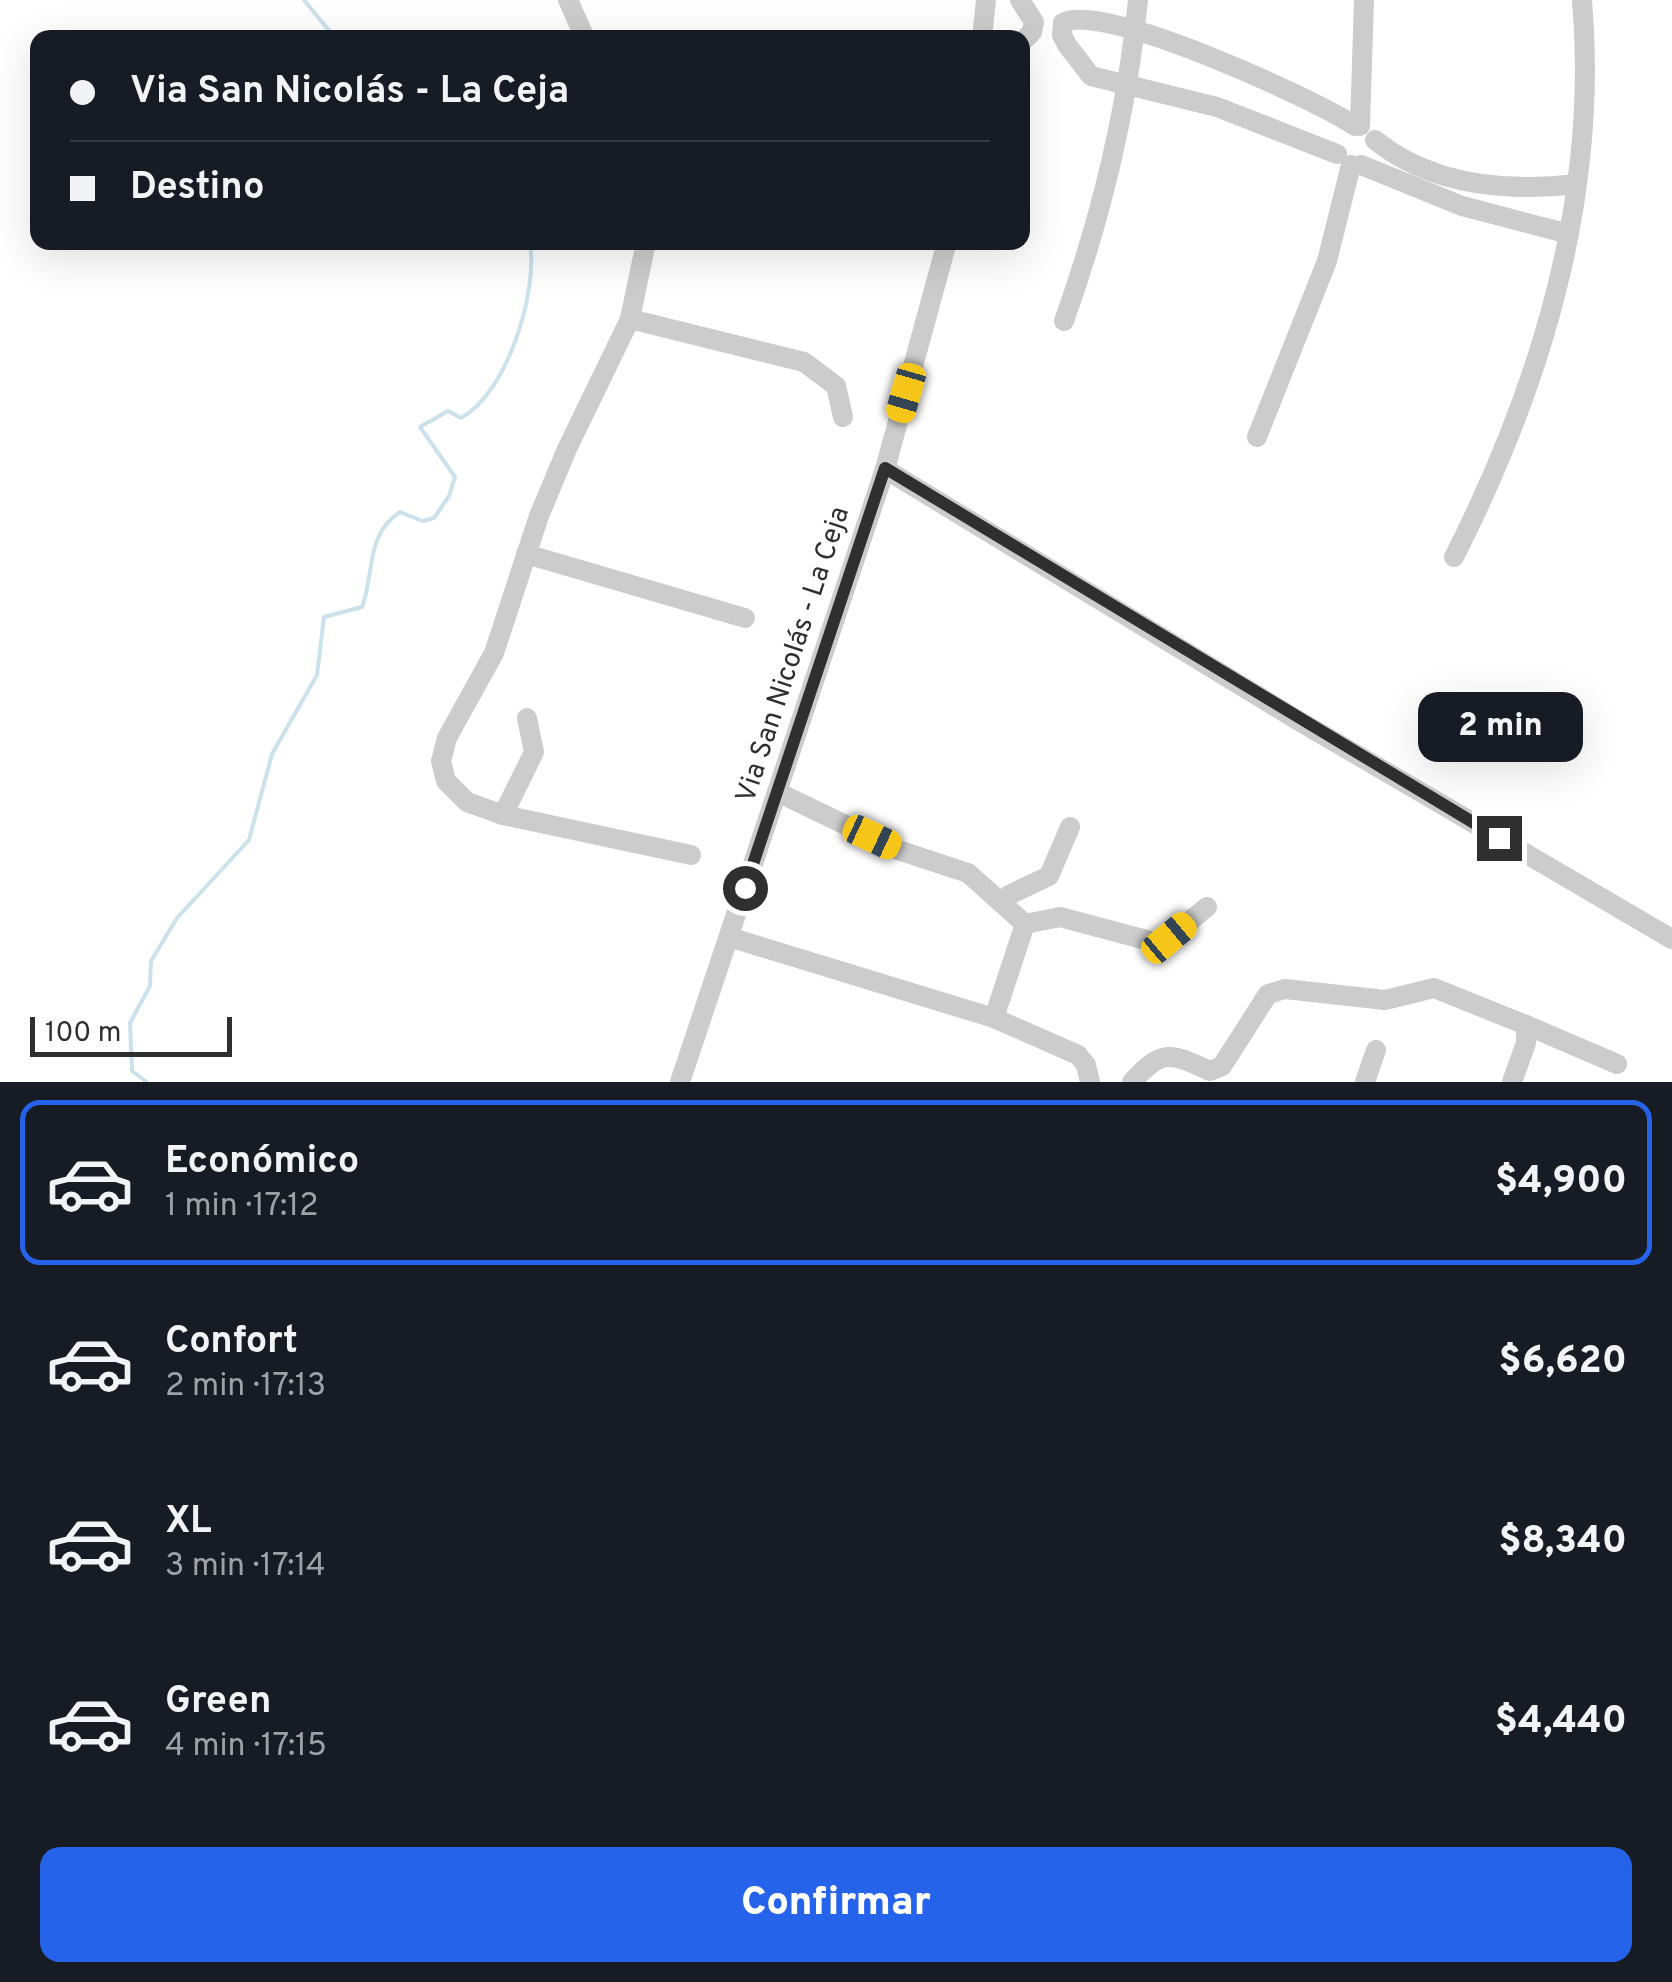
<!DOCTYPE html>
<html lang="es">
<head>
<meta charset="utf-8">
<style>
	body { margin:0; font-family:Overpass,sans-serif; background:#242831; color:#f1f3f6; height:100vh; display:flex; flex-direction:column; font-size:38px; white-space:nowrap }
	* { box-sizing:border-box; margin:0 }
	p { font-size:32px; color:#9ea1a6 }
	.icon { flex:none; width:55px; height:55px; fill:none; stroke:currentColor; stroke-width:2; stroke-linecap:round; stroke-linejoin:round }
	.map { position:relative; height:1082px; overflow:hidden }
	.panel { display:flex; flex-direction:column; background:#171b24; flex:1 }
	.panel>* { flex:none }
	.hud { position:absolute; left:30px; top:30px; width:1000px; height:220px; border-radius:20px; box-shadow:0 10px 40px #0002; display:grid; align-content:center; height:220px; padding:0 40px; background:#171b24 }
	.scale { position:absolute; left:30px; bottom:25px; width:202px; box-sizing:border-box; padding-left:10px; border:5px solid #2f2f2f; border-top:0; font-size:28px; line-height:35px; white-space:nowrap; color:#2f2f2f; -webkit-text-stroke:8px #fff; paint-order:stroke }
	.end { position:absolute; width:45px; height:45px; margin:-22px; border:12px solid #2f2f2f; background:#fff; box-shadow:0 0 0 5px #fff }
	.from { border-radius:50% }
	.bubble { position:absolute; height:70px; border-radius:20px; background:#171b24; box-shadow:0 10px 40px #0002; font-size:32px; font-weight:800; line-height:70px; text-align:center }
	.car { position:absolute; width:30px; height:60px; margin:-30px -15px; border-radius:12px; box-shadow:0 0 8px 2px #0007; background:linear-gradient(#f5c518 24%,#345 0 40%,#f5c518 0 76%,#345 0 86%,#f5c518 0) }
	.hud b { display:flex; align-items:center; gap:35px; height:95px; font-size:38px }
	.hud b+b { border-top:2px solid #363941 }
	.hud i { width:25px; height:25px; background:#f1f3f6 }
	ul { padding:18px 0 0; list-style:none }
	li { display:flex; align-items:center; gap:30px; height:165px; margin:0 20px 15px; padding:0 20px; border:5px solid transparent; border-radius:20px }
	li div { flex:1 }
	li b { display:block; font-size:38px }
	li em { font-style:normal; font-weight:800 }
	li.on { border-color:#2563eb }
	li>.icon { width:90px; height:90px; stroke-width:1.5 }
	.cta { display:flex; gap:20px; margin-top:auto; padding:20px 40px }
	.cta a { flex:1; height:115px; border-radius:20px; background:#2563eb; color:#fff; font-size:40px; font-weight:800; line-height:115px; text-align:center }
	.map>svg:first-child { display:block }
</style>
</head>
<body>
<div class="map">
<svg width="1672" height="1082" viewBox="0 0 1672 1082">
	<rect width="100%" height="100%" fill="#fff"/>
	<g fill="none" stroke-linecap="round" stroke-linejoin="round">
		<!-- stream -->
		<g stroke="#cbe1eb" stroke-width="4">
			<path d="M304,0l31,38"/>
			<path d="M147,1082l-15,-11 -2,-48 20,-37 1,-25 26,-43 72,-78 23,-86 45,-79 7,-58 38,-10c13,-34 3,-72 38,-95l23,9 11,-3 15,-22 6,-19 -35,-50 28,-16 13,7c46,-25 77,-125 69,-176"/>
		</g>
		<!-- minor -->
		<g stroke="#ccc" stroke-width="20">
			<path d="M568,0l17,38"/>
			<path d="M1020,0l14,22 -2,10 -10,10"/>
			<path d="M982,38l4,-38"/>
			<path d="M1360,126l4,-126"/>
			<path d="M1375,140c57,46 131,52 201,44"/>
			<path d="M1337,154l-120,-47 -126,-31 -24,-31 -5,-10 1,-12c36,-23 252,76 292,103"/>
			<path d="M1361,165l101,41 107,28"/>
			<path d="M646,242l-16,77 -63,130 -28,67 -45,137 -47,85 -6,23 5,20 21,21 36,13 188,40"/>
			<path d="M630,319l174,43 32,24 7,31"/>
			<path d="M1064,321c38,-106 63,-209 74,-321"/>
			<path d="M1257,437l70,-176 24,-96"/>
			<path d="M885,469l414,252 373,218"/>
			<path d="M526,554l219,64"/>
			<path d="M1454,557c88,-173 145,-361 128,-557"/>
			<path d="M777,792l121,58 70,23 57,51 35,-7 94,25 15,-4 38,-31"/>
			<path d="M503,815l31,-63 -7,-34"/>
			<path d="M1002,903l7,-8 40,-19 21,-49"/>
			<path d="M729,937l265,81 84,37 8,10 4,17"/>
			<path d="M994,1018l31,-94"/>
			<path d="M1526,1025l91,39"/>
			<path d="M680,1082l205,-613 62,-227"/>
			<path d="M1132,1082c31,-34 38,-29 78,-11l12,-5 46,-72 17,-5 100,11 49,-12 92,37v18l-14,39"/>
			<path d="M1365,1082l11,-32"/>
		</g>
	</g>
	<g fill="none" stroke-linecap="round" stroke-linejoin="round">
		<!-- route -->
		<path stroke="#2f2f2f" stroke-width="12" d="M745,888l140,-420 614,370"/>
	</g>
	<g text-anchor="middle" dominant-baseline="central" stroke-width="10" stroke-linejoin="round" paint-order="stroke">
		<!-- street labels -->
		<g font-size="28" fill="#2f2f2f" stroke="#fff">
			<text transform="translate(794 655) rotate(-72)">Via San Nicolás - La Ceja</text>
		</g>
	</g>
</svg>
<div class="scale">100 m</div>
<i class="end from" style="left:745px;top:888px"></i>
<i class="end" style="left:1499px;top:838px"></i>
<div class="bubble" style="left:1418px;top:692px;width:165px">2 min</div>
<i class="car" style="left:906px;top:393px;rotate:196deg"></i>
<i class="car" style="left:872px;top:837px;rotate:115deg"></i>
<i class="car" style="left:1169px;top:938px;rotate:50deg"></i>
<div class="hud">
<b><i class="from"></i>Via San Nicolás - La Ceja</b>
<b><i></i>Destino</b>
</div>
</div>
<section class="panel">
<ul>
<li class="on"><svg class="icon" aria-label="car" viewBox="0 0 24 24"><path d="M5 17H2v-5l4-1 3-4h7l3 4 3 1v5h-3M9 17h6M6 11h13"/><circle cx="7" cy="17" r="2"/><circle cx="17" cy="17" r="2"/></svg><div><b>Económico</b><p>1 min · 17:12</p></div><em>$4,900</em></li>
<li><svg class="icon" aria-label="car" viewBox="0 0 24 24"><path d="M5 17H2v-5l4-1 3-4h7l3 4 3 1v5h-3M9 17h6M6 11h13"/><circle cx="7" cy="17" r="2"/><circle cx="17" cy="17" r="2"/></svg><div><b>Confort</b><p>2 min · 17:13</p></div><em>$6,620</em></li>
<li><svg class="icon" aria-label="car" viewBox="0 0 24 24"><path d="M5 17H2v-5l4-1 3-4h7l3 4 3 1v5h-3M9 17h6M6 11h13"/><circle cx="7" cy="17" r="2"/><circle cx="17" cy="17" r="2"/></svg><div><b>XL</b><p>3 min · 17:14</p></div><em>$8,340</em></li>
<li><svg class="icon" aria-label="car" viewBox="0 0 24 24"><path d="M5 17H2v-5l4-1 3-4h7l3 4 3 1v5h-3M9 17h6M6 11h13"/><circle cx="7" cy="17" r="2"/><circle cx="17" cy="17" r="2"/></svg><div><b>Green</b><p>4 min · 17:15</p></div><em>$4,440</em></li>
</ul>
<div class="cta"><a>Confirmar</a></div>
</section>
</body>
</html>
